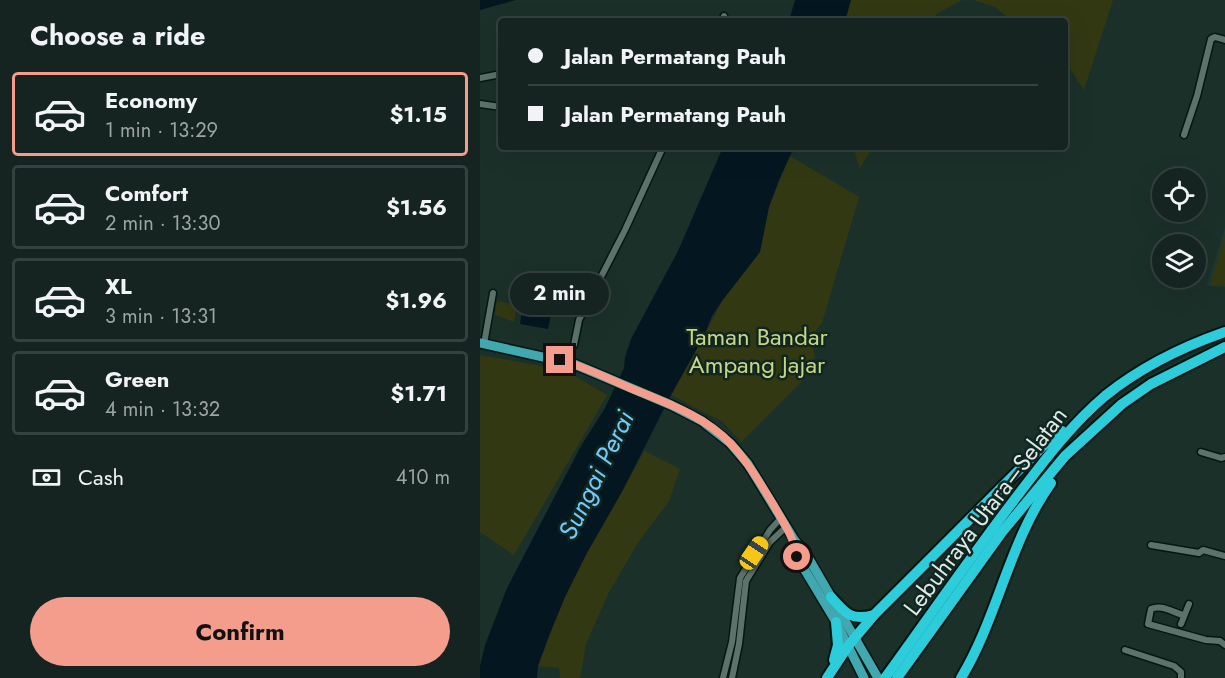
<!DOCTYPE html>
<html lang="en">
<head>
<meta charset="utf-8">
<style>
	body { margin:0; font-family:Jost,sans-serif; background:#1e2c29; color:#f1f3f6; height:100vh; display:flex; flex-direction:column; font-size:22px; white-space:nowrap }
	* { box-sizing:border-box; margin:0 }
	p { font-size:20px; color:#9da4a5 }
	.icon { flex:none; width:33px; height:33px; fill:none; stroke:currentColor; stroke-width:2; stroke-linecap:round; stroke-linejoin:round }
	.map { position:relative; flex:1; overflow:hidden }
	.details { display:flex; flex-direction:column; background:#152420; width:480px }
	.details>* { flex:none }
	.banner { position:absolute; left:18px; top:18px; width:570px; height:132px; border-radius:6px; box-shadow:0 6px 24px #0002,0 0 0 2px #34413e; display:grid; align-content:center; height:132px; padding:0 30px; background:#152420 }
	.fabs { position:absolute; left:672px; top:168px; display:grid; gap:12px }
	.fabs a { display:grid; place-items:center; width:54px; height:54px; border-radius:50%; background:#152420; box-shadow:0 6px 24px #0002,0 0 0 2px #34413e; font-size:30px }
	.end { position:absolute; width:27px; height:27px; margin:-14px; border:8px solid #f49d8c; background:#111; box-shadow:0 0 0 3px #111 }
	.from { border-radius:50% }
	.bubble { position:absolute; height:42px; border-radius:21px; background:#152420; box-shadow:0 6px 24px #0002,0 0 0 2px #34413e; font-size:20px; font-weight:700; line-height:42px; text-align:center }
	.car { position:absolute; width:18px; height:36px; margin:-18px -9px; border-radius:8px; box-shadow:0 0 4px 2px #0007; background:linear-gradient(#f5c518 24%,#345 0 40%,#f5c518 0 76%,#345 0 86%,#f5c518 0) }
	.banner b { display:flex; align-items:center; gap:21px; height:57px; font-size:22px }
	.banner b+b { border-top:2px solid #34413e }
	.banner i { width:15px; height:15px; background:#f1f3f6 }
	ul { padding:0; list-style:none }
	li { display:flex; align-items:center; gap:18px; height:84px; margin:0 12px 9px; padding:0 18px; border:3px solid #34413e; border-radius:6px }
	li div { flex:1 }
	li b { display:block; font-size:22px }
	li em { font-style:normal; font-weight:700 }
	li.selected { border-color:#f49d8c }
	li>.icon { width:54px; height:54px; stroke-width:1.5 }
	h2 { padding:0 30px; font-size:27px; line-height:72px }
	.pay { display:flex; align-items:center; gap:15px; height:66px; padding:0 30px; font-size:22px }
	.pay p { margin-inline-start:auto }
	.primary-button { display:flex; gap:12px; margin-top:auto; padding:12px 30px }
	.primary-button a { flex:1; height:69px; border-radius:36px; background:#f49d8c; color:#111; font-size:24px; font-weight:700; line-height:69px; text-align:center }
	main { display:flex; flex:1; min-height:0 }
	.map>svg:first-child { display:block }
</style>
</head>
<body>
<main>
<section class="details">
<h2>Choose a ride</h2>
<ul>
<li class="selected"><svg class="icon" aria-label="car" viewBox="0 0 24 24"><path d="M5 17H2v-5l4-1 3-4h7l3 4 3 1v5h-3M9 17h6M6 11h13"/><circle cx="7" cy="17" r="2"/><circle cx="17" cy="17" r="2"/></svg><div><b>Economy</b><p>1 min · 13:29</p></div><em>$1.15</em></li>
<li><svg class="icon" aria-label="car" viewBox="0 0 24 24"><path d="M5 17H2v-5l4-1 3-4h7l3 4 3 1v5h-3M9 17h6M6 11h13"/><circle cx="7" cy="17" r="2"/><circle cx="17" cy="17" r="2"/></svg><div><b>Comfort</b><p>2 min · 13:30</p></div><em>$1.56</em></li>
<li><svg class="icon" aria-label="car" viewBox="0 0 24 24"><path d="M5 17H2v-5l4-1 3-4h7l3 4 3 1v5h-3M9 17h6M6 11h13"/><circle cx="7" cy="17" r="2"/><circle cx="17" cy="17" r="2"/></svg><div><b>XL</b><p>3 min · 13:31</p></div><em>$1.96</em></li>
<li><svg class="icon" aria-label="car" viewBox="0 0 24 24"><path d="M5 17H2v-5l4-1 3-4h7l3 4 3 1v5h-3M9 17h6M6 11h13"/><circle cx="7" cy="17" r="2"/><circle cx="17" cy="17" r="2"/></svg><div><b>Green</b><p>4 min · 13:32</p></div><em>$1.71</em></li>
</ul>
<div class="pay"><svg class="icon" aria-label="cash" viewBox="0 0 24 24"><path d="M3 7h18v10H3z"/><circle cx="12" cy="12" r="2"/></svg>Cash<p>410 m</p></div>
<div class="primary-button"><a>Confirm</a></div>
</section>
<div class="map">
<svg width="745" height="678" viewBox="0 0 745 678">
	<rect width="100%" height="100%" fill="#1c302a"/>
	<!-- built -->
	<path fill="#1d3a33" d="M745,228v59l-18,-1z"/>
	<!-- green -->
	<g fill="#323912">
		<path d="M371,0h111l-26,14 -3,7h-88z"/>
		<path d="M494,0h139l-29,90 -19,-29v-40h-53l-17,-14z"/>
		<path d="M373,147h20l-13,21z"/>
		<path d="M310,156l69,41 -37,126 -12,15 5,18 -11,23 -63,63 -18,-20 -52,-27 26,-46 25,-48 38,-49 9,-45z"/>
		<path d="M745,235v50h-15z"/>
		<path d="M17,301l20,4 -3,17 -19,-7z"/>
		<path d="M0,355l84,15 43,25 -93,160 -34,-23z"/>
		<path d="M164,451l36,18 -11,32 -30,40 -31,53 -22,50 -6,34h-20l-1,-10 -21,-2c9,-23 17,-47 27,-69 23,-51 53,-97 79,-146z"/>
	</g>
	<!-- water -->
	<g fill="#041721">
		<path d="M0,0h36l-36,10z"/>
		<path d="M315,0h56l-6,21h-56z"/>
		<path d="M243,147h71l-15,33 -10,27 -9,45 -38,49 -10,15 -8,20 -33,59 -48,95 -36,63 -22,44 -16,39 -11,30 -1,12h-57v-12l5,-21 22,-57 74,-142 24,-38 19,-40 1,-11 6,-18 47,-88z"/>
		<path d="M42,310l29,5 -3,14 -28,-5z"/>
	</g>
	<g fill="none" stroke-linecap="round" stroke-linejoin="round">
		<!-- street casing -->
		<g stroke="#041713" stroke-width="9">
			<g id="street">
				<path d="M242,21l2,-5"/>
				<path d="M0,78l21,-4"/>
				<path d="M0,104l21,3"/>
				<path d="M704,135l13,-39 14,-57 4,-2 10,3"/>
				<path d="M4,344l9,-51"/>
				<path d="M94,345l5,-25 46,-90 38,-83"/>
				<path d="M721,452l20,6 4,-1"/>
				<path d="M671,545l48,8 4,-3 22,6"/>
				<path d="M703,615c-11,-3 -22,-11 -32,-6l-3,15 58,16 14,1 5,4"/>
				<path d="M701,624l8,-20"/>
				<path d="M645,650l49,16 7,6v6"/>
				<path d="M243,678l9,-36 8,-64 30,-48 11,-12"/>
				<path d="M252,678l7,-34 7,-63 24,-39 16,-15"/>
			</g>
		</g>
		<!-- primary casing -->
		<g stroke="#041713" stroke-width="12">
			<g id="primary">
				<path d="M0,343l94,21 97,41 31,16 28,22 18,21 47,77 10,11 73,126"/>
				<path d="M315,541l2,16 39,65 28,56"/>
			</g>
		</g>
		<!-- highway casing -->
		<g stroke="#041713" stroke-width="14">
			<g id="highway">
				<path d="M351,597c15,17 20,24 43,18"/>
				<path d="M354,660l4,-15 -2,-23"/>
				<path d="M347,678l21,-32 26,-31 169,-169 19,-15"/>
				<path d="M405,678c45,-62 89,-126 136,-187 26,-34 52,-68 84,-95 36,-29 77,-49 120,-64"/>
				<path d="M417,678l105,-146 63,-76 57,-52 29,-20 74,-37"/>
				<path d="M481,678c37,-61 48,-136 90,-195"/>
			</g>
		</g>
		<!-- street -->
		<use href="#street" stroke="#5c726b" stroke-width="6"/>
		<!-- primary -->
		<use href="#primary" stroke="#40a8ae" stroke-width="9"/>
		<!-- highway -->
		<use href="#highway" stroke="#2dccdb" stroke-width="10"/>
	</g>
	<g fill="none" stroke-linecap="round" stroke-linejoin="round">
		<!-- route -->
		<path stroke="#f49d8c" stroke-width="8" d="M80,360c23,6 45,17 68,27 35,15 76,28 103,57 17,18 29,39 42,60 10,18 21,33 24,53"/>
	</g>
	<g text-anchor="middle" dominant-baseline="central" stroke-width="5" stroke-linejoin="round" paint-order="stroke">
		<!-- park labels -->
		<g font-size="24" fill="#c6d783" stroke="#122621">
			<text x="277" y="336">Taman Bandar<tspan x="277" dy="28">Ampang Jajar</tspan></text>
		</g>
		<!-- street labels -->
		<g font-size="24" fill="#deeae7" stroke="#122621">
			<text transform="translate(505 511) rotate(-53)">Lebuhraya Utara–Selatan</text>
		</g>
		<!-- water labels -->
		<g font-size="26" font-style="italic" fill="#71cbfc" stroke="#122621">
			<text transform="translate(116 475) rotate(-64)">Sungai Perai</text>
		</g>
	</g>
</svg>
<div class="fabs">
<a><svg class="icon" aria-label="locate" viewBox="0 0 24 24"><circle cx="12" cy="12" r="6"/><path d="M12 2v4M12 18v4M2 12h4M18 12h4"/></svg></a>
<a><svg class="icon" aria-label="layers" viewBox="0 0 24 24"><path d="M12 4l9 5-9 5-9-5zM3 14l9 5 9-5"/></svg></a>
</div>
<i class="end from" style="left:317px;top:557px"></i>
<i class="end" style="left:80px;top:360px"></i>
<div class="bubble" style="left:30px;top:273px;width:99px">2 min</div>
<i class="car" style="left:274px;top:553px;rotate:34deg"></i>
<div class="banner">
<b><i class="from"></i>Jalan Permatang Pauh</b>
<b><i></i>Jalan Permatang Pauh</b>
</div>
</div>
</main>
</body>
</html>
